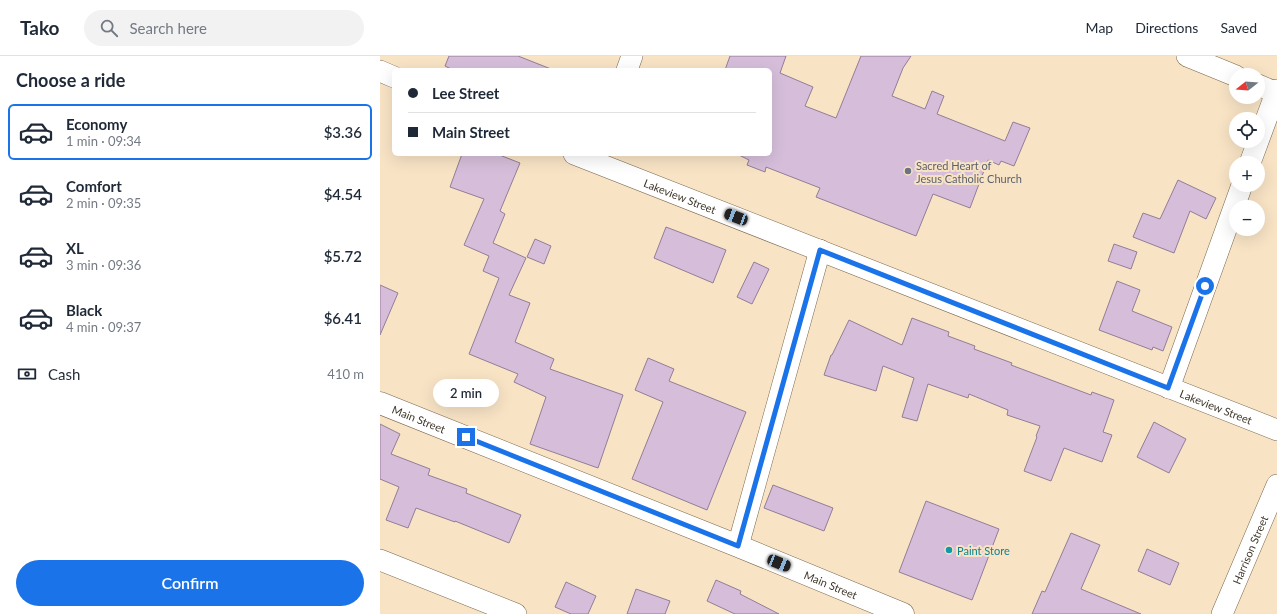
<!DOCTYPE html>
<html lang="en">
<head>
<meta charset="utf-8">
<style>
	body { margin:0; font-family:Lato,sans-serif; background:#f2f2f3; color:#1f2937; height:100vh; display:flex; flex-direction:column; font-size:15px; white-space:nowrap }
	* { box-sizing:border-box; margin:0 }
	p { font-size:13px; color:#747a83 }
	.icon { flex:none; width:22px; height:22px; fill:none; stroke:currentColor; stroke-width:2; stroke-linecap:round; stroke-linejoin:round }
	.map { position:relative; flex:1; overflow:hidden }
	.details { display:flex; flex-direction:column; background:#fff; width:380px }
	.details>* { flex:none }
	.guide { position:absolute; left:12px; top:12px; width:380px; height:88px; border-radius:6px; box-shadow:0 4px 16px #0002; display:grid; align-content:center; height:88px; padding:0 16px; background:#fff }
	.needle { width:26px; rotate:253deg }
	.buttons { position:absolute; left:849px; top:12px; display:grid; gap:8px }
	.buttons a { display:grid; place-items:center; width:36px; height:36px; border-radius:50%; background:#fff; box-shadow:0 4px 16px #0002; font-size:20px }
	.end { position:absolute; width:18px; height:18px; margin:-9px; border:5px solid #1a73e8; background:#fff; box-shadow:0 0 0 2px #fff }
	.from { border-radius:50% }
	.bubble { position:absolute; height:28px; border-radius:14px; background:#fff; box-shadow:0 4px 16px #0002; font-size:13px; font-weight:600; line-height:28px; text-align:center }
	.car { position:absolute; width:12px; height:24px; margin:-12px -6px; border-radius:5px; box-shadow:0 0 3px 1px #0007; background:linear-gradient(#222 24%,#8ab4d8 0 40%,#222 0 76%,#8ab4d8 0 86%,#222 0) }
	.guide b { display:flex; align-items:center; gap:14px; height:38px; font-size:15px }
	.guide b+b { border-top:1px solid #e0e1e3 }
	.guide i { width:10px; height:10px; background:#1f2937 }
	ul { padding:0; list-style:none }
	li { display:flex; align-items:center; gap:12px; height:56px; margin:0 8px 6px; padding:0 8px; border:2px solid transparent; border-radius:6px }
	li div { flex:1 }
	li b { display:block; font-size:15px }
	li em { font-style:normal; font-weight:600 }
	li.active { border-color:#1a73e8 }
	li>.icon { width:36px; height:36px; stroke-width:1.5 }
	h2 { padding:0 16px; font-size:18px; line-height:48px }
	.pay { display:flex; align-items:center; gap:10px; height:44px; padding:0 16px; font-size:15px }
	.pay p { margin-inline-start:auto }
	.action { display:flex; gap:8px; margin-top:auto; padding:8px 16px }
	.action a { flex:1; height:46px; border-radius:24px; background:#1a73e8; color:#fff; font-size:16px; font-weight:600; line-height:46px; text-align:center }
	header { display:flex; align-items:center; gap:24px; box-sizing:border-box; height:56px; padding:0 20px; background:#fff; border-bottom:1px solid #e0e1e3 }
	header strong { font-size:19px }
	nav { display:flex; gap:22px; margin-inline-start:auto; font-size:14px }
	.search { width:280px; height:36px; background:#f2f2f3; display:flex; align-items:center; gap:10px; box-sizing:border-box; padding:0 14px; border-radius:22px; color:#747a83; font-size:15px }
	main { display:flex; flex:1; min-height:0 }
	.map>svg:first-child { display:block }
</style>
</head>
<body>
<header>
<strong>Tako</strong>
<div class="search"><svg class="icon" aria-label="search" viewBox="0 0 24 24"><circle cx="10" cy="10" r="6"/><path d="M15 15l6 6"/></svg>Search here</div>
<nav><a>Map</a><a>Directions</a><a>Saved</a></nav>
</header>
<main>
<section class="details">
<h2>Choose a ride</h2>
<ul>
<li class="active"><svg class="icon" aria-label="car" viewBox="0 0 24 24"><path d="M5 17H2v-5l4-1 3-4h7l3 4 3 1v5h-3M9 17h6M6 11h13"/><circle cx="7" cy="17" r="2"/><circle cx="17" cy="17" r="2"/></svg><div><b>Economy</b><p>1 min · 09:34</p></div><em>$3.36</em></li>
<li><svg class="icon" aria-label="car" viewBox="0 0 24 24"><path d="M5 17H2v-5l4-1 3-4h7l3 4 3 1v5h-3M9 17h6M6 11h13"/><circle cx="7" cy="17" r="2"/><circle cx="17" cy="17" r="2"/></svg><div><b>Comfort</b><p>2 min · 09:35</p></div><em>$4.54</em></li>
<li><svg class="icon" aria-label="car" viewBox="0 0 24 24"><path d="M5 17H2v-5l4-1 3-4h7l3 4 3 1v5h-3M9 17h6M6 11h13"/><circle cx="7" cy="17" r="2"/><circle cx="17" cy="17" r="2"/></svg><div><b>XL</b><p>3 min · 09:36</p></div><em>$5.72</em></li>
<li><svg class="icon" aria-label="car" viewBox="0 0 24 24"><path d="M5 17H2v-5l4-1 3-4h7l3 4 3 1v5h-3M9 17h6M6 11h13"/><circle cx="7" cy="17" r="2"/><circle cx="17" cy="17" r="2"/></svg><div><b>Black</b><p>4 min · 09:37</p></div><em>$6.41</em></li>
</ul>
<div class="pay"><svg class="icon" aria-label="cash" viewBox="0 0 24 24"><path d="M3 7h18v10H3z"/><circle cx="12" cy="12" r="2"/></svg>Cash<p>410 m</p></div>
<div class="action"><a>Confirm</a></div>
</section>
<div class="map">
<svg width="897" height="558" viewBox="0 0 897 558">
	<rect width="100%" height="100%" fill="#f8e3c5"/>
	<!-- building -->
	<g fill="#d6beda" stroke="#937d97">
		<path d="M69,0h69l33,13 -98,1 -8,-4z"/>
		<path d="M350,0h56l-6,17 33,14 -8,19 31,12 25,-62h50l-8,12 -11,28 33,13 7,-18 12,5 -7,18 68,27 8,-19 17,6 -16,38 -13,-5 -2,4 -11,-5 -18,48 -37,-14 -17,42 -100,-39 4,-9 -54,-21 -1,5 -18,-7 2,-5 -12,-6h33v-84h-45z"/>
		<path d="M82,98h35l23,9 -20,48 5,3 -12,29 33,15 -17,37 21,8 -15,39 39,17 -4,10 73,26 -25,73 -68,-24 16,-47 -32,-15 4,-8 -49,-20 30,-76 -16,-7 6,-15 -25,-11 20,-46 -34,-12z"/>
		<path d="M798,124l38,18 -10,21 -16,-8 -16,42 -41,-16 10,-24 17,6z"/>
		<path d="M286,171l60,23 -13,33 -59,-25z"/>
		<path d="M155,183l16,7 -7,18 -17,-7z"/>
		<path d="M734,188l23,8 -6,17 -23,-8z"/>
		<path d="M374,206l15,7 -17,35 -15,-7z"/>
		<path d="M737,225l23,9 -8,21 40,16 -9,24 -10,-4 -1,3 -53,-20z"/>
		<path d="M0,229l18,8 -18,42z"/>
		<path d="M532,262l37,14 -1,4 27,10 -1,3 38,14 -1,2 80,30 1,-3 22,8 -11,32 9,3 -10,27 -38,-14 -13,33 -27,-10 13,-34 -1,-1 4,-10 -33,-11 1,-5 -39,-16 -1,4 -40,-14 -11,37 -15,-4 12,-39 -31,-12 -7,25 -52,-16 7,-20h1l17,-35 53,25z"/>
		<path d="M268,302l26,11 -5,12 77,31 -39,98 -75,-31 31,-77 -28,-12z"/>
		<path d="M774,366l32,17 -17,34 -32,-16z"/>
		<path d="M0,368l20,10 -9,20 39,15 -2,6 39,14 -1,4 55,22 -12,28 -54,-22v1l-39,-14 -8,20 -22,-8 13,-33 -19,-8z"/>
		<path d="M393,429l60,23 -9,23 -60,-23z"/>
		<path d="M546,445l73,28 -27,71 -73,-28z"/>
		<path d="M691,477l29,12 -19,44 60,25h-109l10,-23 3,1z"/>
		<path d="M767,493l32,14 -9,22 -32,-14z"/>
		<path d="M336,524l25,11 -1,3 39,20h-44l-28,-13z"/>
		<path d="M186,526l30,14 -8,18h-17l-16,-7z"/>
		<path d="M256,533l34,12 -5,13h-38z"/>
	</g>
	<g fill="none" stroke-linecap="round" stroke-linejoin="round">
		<!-- minor casing -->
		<g stroke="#79674c" stroke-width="22">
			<g id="minor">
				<path d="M807,0l49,20"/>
				<path d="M247,14l5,-14"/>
				<path d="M0,15l14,6"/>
				<path d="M878,29l19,8"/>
				<path id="s1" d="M194,98l703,276"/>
				<path d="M870,107l27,-73"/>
				<path d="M789,332l73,-203"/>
				<path d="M358,490l82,-296"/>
				<path d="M0,504l136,54"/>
				<path id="s2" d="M842,558l55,-129"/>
			</g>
		</g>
		<!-- major casing -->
		<g stroke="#79674c" stroke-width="23">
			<g id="major">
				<path id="s3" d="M0,347l358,143 165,68"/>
			</g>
		</g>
		<!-- minor -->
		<use href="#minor" stroke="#fff" stroke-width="21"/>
		<!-- major -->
		<use href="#major" stroke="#fff" stroke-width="22"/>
	</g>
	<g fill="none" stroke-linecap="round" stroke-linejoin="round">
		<!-- route -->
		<path stroke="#1a73e8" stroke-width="5" d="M86,381l272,109 82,-296 348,138 37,-102"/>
	</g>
	<!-- markers -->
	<circle fill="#6b7280" stroke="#f8e3c5" stroke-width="1.5" cx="528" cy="115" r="4"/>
	<circle fill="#0f9aa8" stroke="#f8e3c5" stroke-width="1.5" cx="569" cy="494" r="4"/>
	<g text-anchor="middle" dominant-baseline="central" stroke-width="4" stroke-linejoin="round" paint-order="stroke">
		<!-- worship labels -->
		<g font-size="11" fill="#5b616d" stroke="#f8e3c5" text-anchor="start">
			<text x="536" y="109">Sacred Heart of<tspan x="536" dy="13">Jesus Catholic Church</tspan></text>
		</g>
		<!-- street labels -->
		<g font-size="11" fill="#3f372b" stroke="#f8e3c5">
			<text stroke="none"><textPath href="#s1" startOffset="114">Lakeview Street</textPath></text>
			<text stroke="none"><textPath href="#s1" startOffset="690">Lakeview Street</textPath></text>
			<text stroke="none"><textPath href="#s3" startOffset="42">Main Street</textPath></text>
			<text stroke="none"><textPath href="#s2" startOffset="70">Harrison Street</textPath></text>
			<text stroke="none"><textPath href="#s3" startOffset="486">Main Street</textPath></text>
		</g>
		<!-- culture labels -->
		<g font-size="11" fill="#0d838f" stroke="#f8e3c5" text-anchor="start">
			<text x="577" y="494">Paint Store</text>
		</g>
	</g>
</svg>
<div class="buttons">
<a><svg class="needle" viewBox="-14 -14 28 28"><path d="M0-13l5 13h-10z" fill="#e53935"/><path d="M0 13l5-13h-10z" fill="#747a83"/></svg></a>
<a><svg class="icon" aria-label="locate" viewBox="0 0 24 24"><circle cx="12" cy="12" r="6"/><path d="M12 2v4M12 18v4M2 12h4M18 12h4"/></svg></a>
<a>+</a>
<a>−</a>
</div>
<i class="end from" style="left:825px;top:230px"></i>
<i class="end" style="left:86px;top:381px"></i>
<div class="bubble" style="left:53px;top:323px;width:66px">2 min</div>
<i class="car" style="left:356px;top:161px;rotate:291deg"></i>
<i class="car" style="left:399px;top:507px;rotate:112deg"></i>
<div class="guide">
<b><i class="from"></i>Lee Street</b>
<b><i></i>Main Street</b>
</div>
</div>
</main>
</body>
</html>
